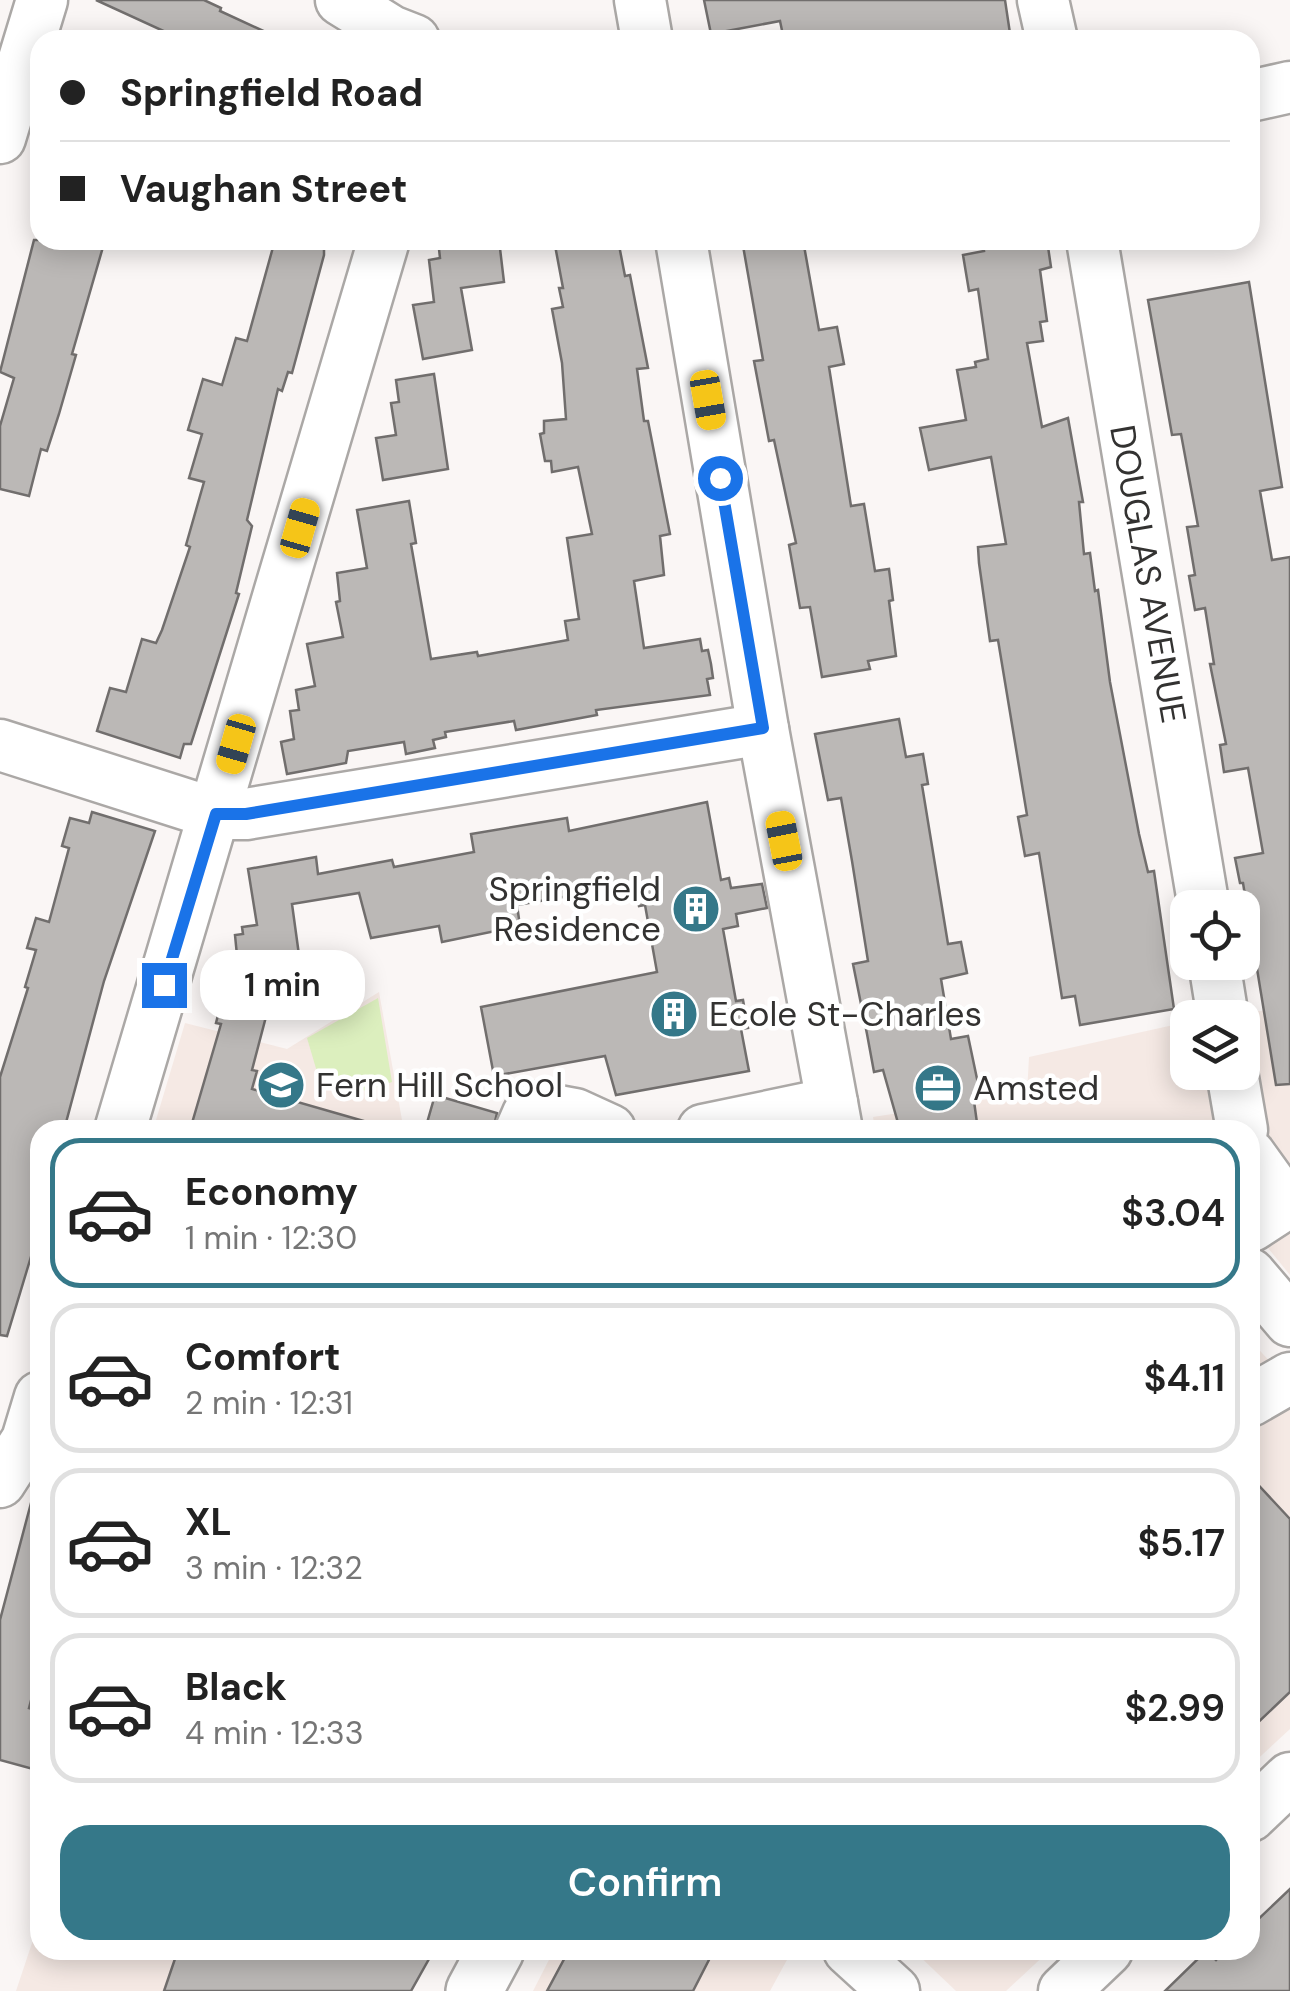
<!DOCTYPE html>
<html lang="en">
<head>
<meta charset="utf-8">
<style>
	body { margin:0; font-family:"DM Sans",sans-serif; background:#f2f2f2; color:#222; height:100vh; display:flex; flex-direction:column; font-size:38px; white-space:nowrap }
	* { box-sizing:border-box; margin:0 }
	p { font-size:32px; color:#767676 }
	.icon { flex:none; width:55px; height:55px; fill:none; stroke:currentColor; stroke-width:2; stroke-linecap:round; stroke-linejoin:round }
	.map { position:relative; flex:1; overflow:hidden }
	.details { position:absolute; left:30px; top:1120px; width:1230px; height:840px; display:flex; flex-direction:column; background:#fff; border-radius:30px; box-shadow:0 5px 25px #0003 }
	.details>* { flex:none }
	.top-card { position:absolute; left:30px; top:30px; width:1230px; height:220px; border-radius:30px; box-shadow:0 5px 25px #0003; display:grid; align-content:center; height:220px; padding:0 30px; background:#fff }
	.tools { position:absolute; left:1170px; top:890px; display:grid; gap:20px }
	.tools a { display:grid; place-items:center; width:90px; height:90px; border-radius:20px; background:#fff; box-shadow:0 5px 25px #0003; font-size:50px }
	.end { position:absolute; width:45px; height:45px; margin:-22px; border:12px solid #1a73e8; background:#fff; box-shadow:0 0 0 5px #fff }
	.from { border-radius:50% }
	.bubble { position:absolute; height:70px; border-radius:30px; background:#fff; box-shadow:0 5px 25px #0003; font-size:32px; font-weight:600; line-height:70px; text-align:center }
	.car { position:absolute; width:30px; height:60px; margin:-30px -15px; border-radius:12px; box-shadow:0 0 8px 2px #0007; background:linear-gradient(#f5c518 24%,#345 0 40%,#f5c518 0 76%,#345 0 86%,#f5c518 0) }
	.top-card b { display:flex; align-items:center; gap:35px; height:95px; font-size:38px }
	.top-card b+b { border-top:2px solid #e0e0e0 }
	.top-card i { width:25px; height:25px; background:#222 }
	ul { padding:18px 0 0; list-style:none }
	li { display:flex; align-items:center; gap:30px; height:150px; margin:0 20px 15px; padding:0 10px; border:5px solid #e0e0e0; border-radius:30px }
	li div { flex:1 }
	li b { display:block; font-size:38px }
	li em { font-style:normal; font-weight:600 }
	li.active { border-color:#357889 }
	li>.icon { width:90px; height:90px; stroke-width:1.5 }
	.button { display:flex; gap:20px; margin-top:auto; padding:20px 30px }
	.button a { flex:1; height:115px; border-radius:30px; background:#357889; color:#fff; font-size:40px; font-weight:600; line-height:115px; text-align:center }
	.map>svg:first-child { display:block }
</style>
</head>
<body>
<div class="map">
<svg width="1290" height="1991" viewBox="0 0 1290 1991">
	<rect width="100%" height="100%" fill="#faf6f5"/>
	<!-- built -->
	<g fill="#f5e9e4">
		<path d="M379,992l23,128 -3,10h-246l32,-107 102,26z"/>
		<path d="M1290,1007v268l-40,-49v-96h-375l-2,-13 154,-24 2,-36 158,-35 1,50h54v-54l-27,-1z"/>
		<path d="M1250,1340l40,43v346l-40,37z"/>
		<path d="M40,1919v31h394l-22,41h-396z"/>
		<path d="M554,1950h226l8,8 -18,33h-237z"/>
		<path d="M913,1950h137l-44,41h-50z"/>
	</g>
	<!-- green -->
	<path fill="#dcefbe" d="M378,998l14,84 -25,9 -47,-9 -13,-44z"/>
	<!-- building -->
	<g fill="#bbb8b6" stroke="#716e6d" stroke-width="2.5">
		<path d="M96,0h108l17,8 -1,3 63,29h-100z"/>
		<path d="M704,0h301l6,40h-227l-4,-19 -69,13z"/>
		<path d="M34,240h71l-33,114 4,1 -17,59 -12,37 -6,-2 -12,47 -29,-7v-63l14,-48 -14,-6z"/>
		<path d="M275,240h24l25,7v8l-32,118 -4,-1 -6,19 -4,-2 -31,131 5,6 -16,67 3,1 -48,150h-7l-4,14 -83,-27 13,-43 16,4 16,-53 14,4 6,-13 28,-83 -4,-2 18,-63 -15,-4 13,-44 -14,-4 15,-51 19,6 14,-47 11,3z"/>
		<path d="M438,240h61l5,42 -43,6 11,62 -49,9 -10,-54 21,-3 -5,-42 11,-2z"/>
		<path d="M554,240h64l7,36 5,-1 18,93 -11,1 7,52h4l22,113 -10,2 4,39 -30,6 10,67 56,-9 2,12 6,-1 3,14 2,14 -6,1 3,16 -114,15 1,5 -81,15 -2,-9 -69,11 1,5 -13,3 2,8 -29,6 -2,-12 -56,9 -2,12 -59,11 -6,-32 13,-3 -4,-28 9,-1 -3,-20 19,-4 -8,-42 36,-7 -7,-35 4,-1 -3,-28 30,-5 -10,-58 52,-9 7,42 -5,1 20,115 46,-7 1,4 90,-16 -3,-19 14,-2 -12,-81 25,-4 -14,-67 -26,5 -1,-11h-6l-5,-27 4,-1v-12l22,-2 -4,-56 -10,-54 11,-2 -4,-19h4z"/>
		<path d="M742,240h61l16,90 18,-3 7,37 -15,3 22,139 13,-2 11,67 14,-2 4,31 -4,1 7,55 -28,5 2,8 -48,8 -12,-70 -10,1 -11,-63 7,-2 -22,-103 -5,1 -15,-80 9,-1z"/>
		<path d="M982,240h65l4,27 -11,3 7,51 -7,1 3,19 -16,2 15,84 26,-9 15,84h-4l5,52 6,-1 5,38 3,-1 12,92 29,152 9,38 6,-1 20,138 -94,16 -5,-29 -13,2 -23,-145 -14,3 -7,-39 9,-2 -29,-175 -8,1 -11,-78 -1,-16 28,-3 -15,-87 -62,13 -9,-42 46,-8 -9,-50 19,-3 -1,-5 13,-3 -10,-70 -9,2 -6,-36 21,-4z"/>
		<path d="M1249,282l33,205 -22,4 12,69 18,-3v527l-14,1 -33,-202h-3l-5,-25 28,-5 -15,-85 -24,4 -4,-27 6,-1 -16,-80h4l-9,-56 -10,2 -6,-34 6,-1 -8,-48 11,-1 -17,-92 -9,1 -24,-135z"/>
		<path d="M434,374l14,95 -65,11 -7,-42 20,-3 -5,-32 8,-1 -3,-22z"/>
		<path d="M899,719l7,38 17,-3 5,30 -6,1 26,159 13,-2 6,31 -26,6 10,60 17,-3 12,57 -7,1 5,36h-78l-17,-60 -9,2 -7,-38 -14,-70 15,-3 -16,-100 -11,-63 -13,2 -13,-66z"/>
		<path d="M707,802l14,78 8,-2 2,10 31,-4 5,24 -31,6 2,12 -15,3 13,72 7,-1 5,28 -7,1 8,42 -133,24 -11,-39 -111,20 -13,-69 176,-35 -12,-67 -6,1 -3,-11 -13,2 -2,-10 -104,18 3,21 -78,16 -3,-16 -68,12 -12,-45 -67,11 7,51 -15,58 -16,-4 -16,61 5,1 -5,18 115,33 -1,8h-176l31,-106 -5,-1 10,-40 14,3 -5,-51 8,-1 -1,-7 15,-2 -9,-56 68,-12 2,17 74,-14 2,7 80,-15 -3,-18 96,-16 2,13z"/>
		<path d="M92,812l63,19 -51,150 -40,149h-24v97l-33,109 -7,-1v-258l28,-89 -3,-1 11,-37 -9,-2 9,-30 13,4 20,-74 -7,-2 8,-28 19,5z"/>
		<path d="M435,1095l62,18 -4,17h-68z"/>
		<path d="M1250,1476l40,43v173l-40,38z"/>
		<path d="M31,1503l9,1v162l-11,42 11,3v31l-7,27 -33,-9v-140z"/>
		<path d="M1290,1889v102h-125l41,-40 10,9 10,-10h24v-23z"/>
		<path d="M178,1950h77l23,8 4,-8h152l-23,41h-247z"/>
		<path d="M569,1950h145l-21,41h-146z"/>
	</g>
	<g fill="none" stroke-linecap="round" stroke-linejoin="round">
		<!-- minor casing -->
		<g stroke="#aba8a6" stroke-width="55">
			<g id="minor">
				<path d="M341,0l50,31 23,9"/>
				<path d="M640,0l7,40"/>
				<path d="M1043,0l9,40"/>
				<path d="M1250,96l40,-9"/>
				<path d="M0,138l42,-138"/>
				<path d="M681,240l82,489 74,401"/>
				<path d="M1092,240l112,668"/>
				<path d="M0,745l216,69h30l517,-85"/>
				<path d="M1214,962l9,56"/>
				<path d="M1232,1072l10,58"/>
				<path d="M120,1130l264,-890"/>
				<path d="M521,1130l7,-16 9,-7 38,7 35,16"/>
				<path d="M703,1130l129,-27"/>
				<path d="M1250,1155l34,47"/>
				<path d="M1250,1274l40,47"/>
				<path d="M1250,1401l40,-23"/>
				<path d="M0,1482l27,-42 13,-43"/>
				<path d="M1250,1816l40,-38"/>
				<path d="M849,1950l45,41"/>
				<path d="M1064,1991l43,-41"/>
			</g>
		</g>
		<!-- major casing -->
		<g stroke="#aba8a6" stroke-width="60">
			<g id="major">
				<path d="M1250,1224l40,-26"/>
				<path d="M474,1991l22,-41"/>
			</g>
		</g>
		<!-- minor -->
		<use href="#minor" stroke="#fff" stroke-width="50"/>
		<!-- major -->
		<use href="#major" stroke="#fff" stroke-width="55"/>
	</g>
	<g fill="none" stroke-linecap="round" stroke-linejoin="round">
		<!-- route -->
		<path stroke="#1a73e8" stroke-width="12" d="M164,985l52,-171h30l517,-86 -43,-250"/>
	</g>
	<!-- icons -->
	<defs>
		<g id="building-disc" transform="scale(2.5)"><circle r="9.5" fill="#357889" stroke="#fff"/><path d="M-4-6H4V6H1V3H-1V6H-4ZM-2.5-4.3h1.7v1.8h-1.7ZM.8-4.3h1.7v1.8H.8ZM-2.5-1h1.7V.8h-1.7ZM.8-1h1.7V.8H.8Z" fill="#fff"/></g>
		<g id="school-disc" transform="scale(2.5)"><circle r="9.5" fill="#357889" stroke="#fff"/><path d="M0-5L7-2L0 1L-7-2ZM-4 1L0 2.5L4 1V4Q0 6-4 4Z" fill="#fff"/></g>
		<g id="office-disc" transform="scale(2.5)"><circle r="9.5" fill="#357889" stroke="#fff"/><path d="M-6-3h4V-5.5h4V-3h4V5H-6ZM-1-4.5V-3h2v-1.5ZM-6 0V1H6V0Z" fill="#fff"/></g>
	</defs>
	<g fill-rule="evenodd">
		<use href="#building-disc" x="696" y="909"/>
		<use href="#building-disc" x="674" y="1014"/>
		<use href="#school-disc" x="281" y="1085"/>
		<use href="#office-disc" x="938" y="1088"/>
	</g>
	<g text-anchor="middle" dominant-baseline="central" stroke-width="9" stroke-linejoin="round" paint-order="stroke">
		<!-- street labels -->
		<g font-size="35" fill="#333231" stroke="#fff">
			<text transform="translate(1148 574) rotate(80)">DOUGLAS AVENUE</text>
		</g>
		<!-- poi labels -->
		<g font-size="35" fill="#333231" stroke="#fff" text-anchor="start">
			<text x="661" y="889" text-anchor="end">Springfield<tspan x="661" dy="40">Residence</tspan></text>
			<text x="709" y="1014">Ecole St-Charles</text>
			<text x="316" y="1085">Fern Hill School</text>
			<text x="973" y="1088">Amsted</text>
		</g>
	</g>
</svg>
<div class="tools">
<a><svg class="icon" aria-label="locate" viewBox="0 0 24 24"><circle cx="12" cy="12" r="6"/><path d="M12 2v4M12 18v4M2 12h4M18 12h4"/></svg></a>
<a><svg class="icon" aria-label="layers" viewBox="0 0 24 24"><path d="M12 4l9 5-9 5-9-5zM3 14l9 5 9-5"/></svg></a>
</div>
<i class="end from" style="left:720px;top:478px"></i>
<i class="end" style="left:164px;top:985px"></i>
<div class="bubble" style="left:200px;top:950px;width:165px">1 min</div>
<i class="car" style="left:708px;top:400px;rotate:170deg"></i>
<i class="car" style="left:300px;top:528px;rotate:16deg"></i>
<i class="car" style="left:236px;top:744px;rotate:196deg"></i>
<i class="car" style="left:784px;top:841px;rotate:349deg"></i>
<div class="top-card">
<b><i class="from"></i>Springfield Road</b>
<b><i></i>Vaughan Street</b>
</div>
<section class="details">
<ul>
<li class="active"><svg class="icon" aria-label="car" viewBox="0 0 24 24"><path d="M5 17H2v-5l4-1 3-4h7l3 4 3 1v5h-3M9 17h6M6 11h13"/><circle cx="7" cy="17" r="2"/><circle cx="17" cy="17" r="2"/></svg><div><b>Economy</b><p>1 min · 12:30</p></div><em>$3.04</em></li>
<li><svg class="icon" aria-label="car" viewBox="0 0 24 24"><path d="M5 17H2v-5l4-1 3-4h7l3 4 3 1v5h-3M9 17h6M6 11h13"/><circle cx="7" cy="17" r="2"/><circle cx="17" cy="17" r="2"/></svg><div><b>Comfort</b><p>2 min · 12:31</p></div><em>$4.11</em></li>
<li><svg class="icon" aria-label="car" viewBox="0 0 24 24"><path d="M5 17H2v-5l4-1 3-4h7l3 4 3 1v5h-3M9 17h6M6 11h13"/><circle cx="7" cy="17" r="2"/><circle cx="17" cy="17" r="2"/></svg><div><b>XL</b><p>3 min · 12:32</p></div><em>$5.17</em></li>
<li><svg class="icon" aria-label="car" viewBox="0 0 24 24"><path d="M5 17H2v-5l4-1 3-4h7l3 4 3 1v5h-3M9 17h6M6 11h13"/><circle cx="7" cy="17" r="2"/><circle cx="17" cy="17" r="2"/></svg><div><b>Black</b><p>4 min · 12:33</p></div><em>$2.99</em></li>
</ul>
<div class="button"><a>Confirm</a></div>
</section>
</div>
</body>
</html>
